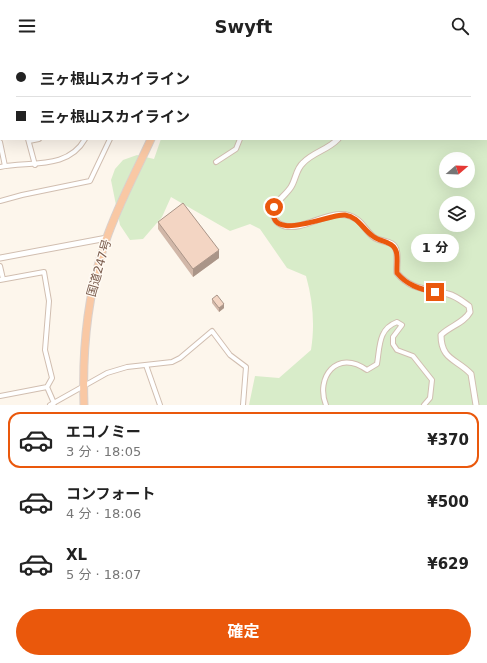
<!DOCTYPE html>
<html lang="ja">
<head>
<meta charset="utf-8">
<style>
	body { margin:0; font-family:"DejaVu Sans","Noto Sans JP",sans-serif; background:#f6f6f6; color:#222; height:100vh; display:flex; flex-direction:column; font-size:15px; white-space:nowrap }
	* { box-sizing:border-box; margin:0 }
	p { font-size:13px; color:#767676 }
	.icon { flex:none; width:22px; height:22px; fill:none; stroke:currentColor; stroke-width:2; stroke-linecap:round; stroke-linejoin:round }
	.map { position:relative; height:353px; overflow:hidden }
	.drawer { display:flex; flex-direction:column; background:#fff; flex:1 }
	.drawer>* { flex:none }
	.guide { position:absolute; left:0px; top:0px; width:487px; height:88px; box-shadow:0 4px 16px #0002; display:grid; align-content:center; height:88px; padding:0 16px; background:#fff }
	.needle { width:26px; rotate:71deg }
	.controls { position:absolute; left:439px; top:100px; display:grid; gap:8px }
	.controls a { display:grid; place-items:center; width:36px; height:36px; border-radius:50%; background:#fff; box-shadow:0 4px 16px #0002; font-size:20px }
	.end { position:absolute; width:18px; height:18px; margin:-9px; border:5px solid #ea580c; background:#fff; box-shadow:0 0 0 2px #fff }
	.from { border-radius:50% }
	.bubble { position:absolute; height:28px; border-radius:14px; background:#fff; box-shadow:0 4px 16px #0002; font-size:13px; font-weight:700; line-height:28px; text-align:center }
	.guide b { display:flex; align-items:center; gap:14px; height:38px; font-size:15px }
	.guide b+b { border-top:1px solid #e0e0e0 }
	.guide i { width:10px; height:10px; background:#222 }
	ul { padding:7px 0 0; list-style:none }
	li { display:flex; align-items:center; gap:12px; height:56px; margin:0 8px 6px; padding:0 8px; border:2px solid transparent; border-radius:12px }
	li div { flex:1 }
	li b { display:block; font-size:15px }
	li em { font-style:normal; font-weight:700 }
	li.on { border-color:#ea580c }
	li>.icon { width:36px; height:36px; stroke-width:1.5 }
	.button { display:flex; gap:8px; margin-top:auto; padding:8px 16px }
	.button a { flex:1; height:46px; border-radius:24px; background:#ea580c; color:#fff; font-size:16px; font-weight:700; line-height:46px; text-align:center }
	header { display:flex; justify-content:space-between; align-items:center; height:52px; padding:0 16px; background:#fff; font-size:18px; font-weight:700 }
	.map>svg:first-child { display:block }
</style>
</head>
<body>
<header><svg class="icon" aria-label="menu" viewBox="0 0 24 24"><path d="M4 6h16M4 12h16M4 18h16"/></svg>Swyft<svg class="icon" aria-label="search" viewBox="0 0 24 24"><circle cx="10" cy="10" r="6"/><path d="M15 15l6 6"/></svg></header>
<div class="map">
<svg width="487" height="353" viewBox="0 0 487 353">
	<rect width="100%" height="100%" fill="#fdf6ec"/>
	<!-- green -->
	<path fill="#d8ecc9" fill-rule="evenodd" d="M241,0h246v353h-238l6,-29 24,2 32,-28c4,-25 2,-49 -5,-74l-19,-8 -27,-39 -10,-5 -20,7 -59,-34 -9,20 -19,22 -13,1 -10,-15 -9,-45 4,-11 8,-9 14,-5 17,4 7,-20h325v-86zM446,107h22v22h-22zM446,151h22v22h-22z"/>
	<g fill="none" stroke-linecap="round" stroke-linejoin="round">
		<!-- minor casing -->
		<g stroke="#d1beb0" stroke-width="6">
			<g id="minor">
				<path d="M11,0v1"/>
				<path d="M45,0v1"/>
				<path d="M216,1v-1"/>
				<path d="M0,7l1,7"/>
				<path d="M0,18h1"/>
				<path d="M0,52l1,-1"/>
				<path d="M28,87l7,26"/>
				<path d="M29,89l10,-2"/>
				<path d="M0,90l5,24"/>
				<path d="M216,110l20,-13 4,-10"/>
				<path d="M0,115c29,-6 68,3 85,-28"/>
				<path d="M0,149l22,-6 68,-14 20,-42"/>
				<path d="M0,214l3,13"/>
				<path d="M0,228l44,-8 5,29 -4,49 7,28 -5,9 -47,9"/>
				<path d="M146,313l14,40"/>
				<path d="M47,335l7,16"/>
				<path d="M50,353l57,-32 20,-6 45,-5 8,-4 32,-27 18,24 16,12 -3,38"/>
				<path d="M326,353c-11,-27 11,-57 41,-35l10,-6c3,-17 1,-35 20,-42l5,3 -9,12v7l4,6 16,6 19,24 -2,18 -6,7"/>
			</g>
		</g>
		<!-- tertiary casing -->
		<g stroke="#d1beb0" stroke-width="7">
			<g id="tertiary">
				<path d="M290,0l1,1"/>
				<path d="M338,87c-10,11 -25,13 -35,24 -7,6 -7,16 -12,24 -6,10 -24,19 -16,32 2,4 6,6 10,7 22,5 50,-22 71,-7 7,4 11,14 19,19 5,3 12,3 17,6 8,5 4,20 5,29 15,18 30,15 51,21 8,2 14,7 21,12l1,6c-6,11 -20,14 -29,23 0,25 16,24 30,39l5,31"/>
				<path d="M0,206l107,-20"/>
			</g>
		</g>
		<!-- trunk casing -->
		<g stroke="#dad1cd" stroke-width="9">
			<g id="trunk">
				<path d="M187,1v-1"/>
				<path d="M84,353c-2,-57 3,-111 22,-165 12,-35 30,-68 45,-101"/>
			</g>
		</g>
		<!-- minor -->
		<use href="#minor" stroke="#fff" stroke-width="4"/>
		<!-- tertiary -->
		<use href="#tertiary" stroke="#fff" stroke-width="5"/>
		<!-- trunk -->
		<use href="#trunk" stroke="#f9c8a4" stroke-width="7"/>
	</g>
	<!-- wall -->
	<g fill="#d1b7a8">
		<path d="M158,170l61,36 -26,19 -35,-48z"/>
		<path d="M212,247l12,9 -5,4 -7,-9z"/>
	</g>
	<!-- shaded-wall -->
	<g fill="#aa9588">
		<path d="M219,198v8l-26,19v-8z"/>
		<path d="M224,252v4l-5,4v-4z"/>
	</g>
	<!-- building -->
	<g fill="#f3d5c3" stroke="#aa9588">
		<path d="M183,151l36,47 -26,19 -35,-47z"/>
		<path d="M217,243l7,9 -5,4 -7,-9z"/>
	</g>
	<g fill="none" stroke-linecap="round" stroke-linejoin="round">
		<!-- route -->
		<path stroke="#ea580c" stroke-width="5" d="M274,155c-8,38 56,6 71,8 14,2 18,15 29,22 4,3 10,4 14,6 13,5 8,19 9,30 10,12 22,16 38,19"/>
	</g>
	<g text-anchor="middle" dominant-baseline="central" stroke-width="3" stroke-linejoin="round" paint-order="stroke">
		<!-- street labels -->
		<g font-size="12" fill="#7a5c4d" stroke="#fffaf3">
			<text transform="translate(99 216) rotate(-74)">国道247号</text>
		</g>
	</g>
</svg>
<div class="controls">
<a><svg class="needle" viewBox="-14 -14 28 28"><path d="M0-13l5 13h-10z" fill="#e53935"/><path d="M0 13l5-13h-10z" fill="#767676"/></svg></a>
<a><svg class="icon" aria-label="layers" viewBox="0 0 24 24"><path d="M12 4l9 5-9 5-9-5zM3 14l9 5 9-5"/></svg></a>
</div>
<i class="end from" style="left:274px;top:155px"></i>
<i class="end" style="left:435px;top:240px"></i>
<div class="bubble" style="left:411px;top:182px;width:48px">1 分</div>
<div class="guide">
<b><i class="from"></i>三ヶ根山スカイライン</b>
<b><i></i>三ヶ根山スカイライン</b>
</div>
</div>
<section class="drawer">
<ul>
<li class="on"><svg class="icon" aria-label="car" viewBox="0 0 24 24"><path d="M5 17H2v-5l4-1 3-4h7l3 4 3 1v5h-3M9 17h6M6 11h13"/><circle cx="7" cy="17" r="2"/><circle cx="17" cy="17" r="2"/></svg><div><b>エコノミー</b><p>3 分 · 18:05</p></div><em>¥370</em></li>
<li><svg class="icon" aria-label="car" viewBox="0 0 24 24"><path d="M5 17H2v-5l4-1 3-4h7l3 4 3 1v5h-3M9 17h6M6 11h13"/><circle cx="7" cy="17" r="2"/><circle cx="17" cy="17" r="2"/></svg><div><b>コンフォート</b><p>4 分 · 18:06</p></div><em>¥500</em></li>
<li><svg class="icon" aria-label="car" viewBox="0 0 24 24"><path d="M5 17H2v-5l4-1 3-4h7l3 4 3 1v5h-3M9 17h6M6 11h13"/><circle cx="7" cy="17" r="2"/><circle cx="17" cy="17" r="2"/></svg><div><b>XL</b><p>5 分 · 18:07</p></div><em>¥629</em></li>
</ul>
<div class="button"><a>確定</a></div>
</section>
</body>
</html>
